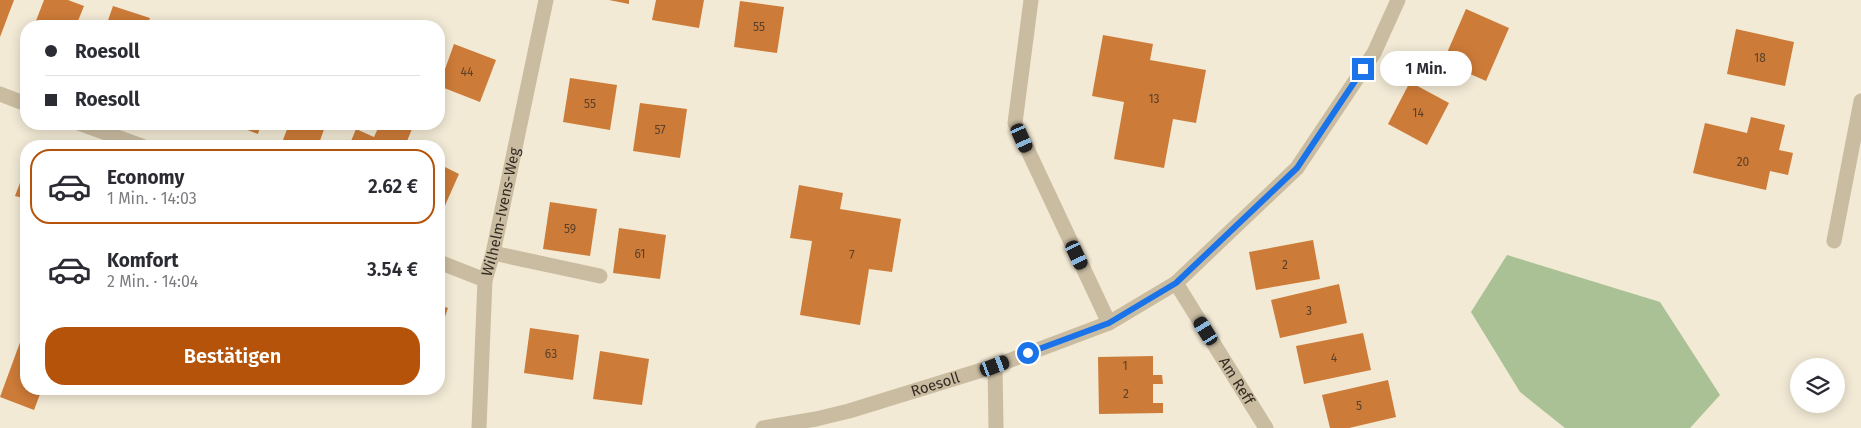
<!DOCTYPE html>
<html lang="de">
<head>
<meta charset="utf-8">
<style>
	body { margin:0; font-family:"Fira Sans",sans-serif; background:#f7f7f7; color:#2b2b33; height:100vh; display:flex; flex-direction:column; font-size:19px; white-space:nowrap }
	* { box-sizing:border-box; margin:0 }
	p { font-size:16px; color:#7c7c81 }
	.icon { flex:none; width:28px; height:28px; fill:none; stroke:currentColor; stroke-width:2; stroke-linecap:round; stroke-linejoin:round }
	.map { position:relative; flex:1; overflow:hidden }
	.side { position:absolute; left:20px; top:140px; width:425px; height:255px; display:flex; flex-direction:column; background:#fff; border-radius:20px; box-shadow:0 2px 12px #0003 }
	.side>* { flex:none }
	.guide { position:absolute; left:20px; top:20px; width:425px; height:110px; border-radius:20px; box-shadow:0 2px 12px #0003; display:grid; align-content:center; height:110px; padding:0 25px; background:#fff }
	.fabs { position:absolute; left:1790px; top:358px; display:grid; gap:10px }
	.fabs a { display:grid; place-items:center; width:55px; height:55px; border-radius:50%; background:#fff; box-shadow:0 2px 12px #0003; font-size:25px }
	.end { position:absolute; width:22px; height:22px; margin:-11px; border:6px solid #1a73e8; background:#fff; box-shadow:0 0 0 2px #fff }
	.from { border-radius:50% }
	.bubble { position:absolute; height:35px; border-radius:18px; background:#fff; box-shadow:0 2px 12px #0003; font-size:16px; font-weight:600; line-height:35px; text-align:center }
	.car { position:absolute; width:15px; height:30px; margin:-15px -8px; border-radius:6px; box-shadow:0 0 4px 1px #0007; background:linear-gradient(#222 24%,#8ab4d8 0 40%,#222 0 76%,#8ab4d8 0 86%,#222 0) }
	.guide b { display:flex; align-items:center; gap:18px; height:48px; font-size:19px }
	.guide b+b { border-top:1px solid #e1e1e2 }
	.guide i { width:12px; height:12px; background:#2b2b33 }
	ul { padding:9px 0 0; list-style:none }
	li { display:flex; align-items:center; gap:15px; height:75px; margin:0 10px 8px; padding:0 15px; border:2px solid transparent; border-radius:20px }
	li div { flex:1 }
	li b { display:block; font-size:19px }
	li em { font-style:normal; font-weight:600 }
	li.on { border-color:#b45309 }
	li>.icon { width:45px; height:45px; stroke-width:1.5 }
	.primary-button { display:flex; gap:10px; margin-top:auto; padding:10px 25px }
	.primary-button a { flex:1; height:58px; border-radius:20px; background:#b45309; color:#fff; font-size:20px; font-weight:600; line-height:58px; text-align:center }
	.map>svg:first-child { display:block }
</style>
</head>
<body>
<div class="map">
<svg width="1861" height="428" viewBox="0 0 1861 428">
	<rect width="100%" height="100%" fill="#f2ead5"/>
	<!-- green -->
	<path fill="#a9c195" d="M1507,255l153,47 60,93 -30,33h-125l-45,-36 -49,-80z"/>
	<!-- building -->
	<g fill="#cd7b38">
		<path d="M0,0h14l-14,37z"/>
		<path d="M44,0h24l16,6 -8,20h-42z"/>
		<path d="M609,0h20v4z"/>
		<path d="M656,0h48l-5,28 -47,-8z"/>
		<path d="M740,1l44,6 -7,46 -43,-6z"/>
		<path d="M113,6l37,12 -3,8h-41z"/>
		<path d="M1466,9l43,19 -23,53 -43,-19z"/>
		<path d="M1736,29l58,13 -9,44 -58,-12z"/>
		<path d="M1103,35l50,9 -3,16 56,10 -10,53 -23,-4 -9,49 -50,-9 10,-57 -32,-6z"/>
		<path d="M454,44l42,16 -16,42 -41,-16z"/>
		<path d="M570,78l47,7 -7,45 -47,-8z"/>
		<path d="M1410,82l39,21 -22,42 -39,-21z"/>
		<path d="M640,103l47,6 -7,49 -47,-7z"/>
		<path d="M1751,117l34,8 -6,25 14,3 -5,22 -18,-4 -4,19 -73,-17 12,-50 42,10z"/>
		<path d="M232,124h29l-3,10z"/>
		<path d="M289,124h37l-8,22h-18l-17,-6z"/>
		<path d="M380,124h34l-9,22h-56l7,-17 18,8z"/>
		<path d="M439,164l20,10 -16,36 -4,-2z"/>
		<path d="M26,167v32l-11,-3z"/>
		<path d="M799,185l44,8 -3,16 61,10 -9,53 -23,-3 -9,56 -60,-10 12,-74 -22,-3z"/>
		<path d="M550,202l47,7 -7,47 -47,-7z"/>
		<path d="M619,228l47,7 -6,44 -47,-6z"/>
		<path d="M1313,240l7,39 -64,11 -7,-38z"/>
		<path d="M1339,284l8,39 -67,15 -9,-38z"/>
		<path d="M439,305l9,3 -9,26z"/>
		<path d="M530,328l49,7 -6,45 -49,-7z"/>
		<path d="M1363,333l8,37 -67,14 -8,-38z"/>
		<path d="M22,337l4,2v50h16l-8,21 -34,-13z"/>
		<path d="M600,351l49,8 -7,46 -49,-6z"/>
		<path d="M1153,356v19h9l1,9h-10v19h10v10l-64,1 -1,-57z"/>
		<path d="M1388,380l8,37 -47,11h-19l-8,-33z"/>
	</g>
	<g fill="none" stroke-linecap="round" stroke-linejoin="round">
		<!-- lane -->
		<g stroke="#cabca1" stroke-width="15">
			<path d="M1031,0l-16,123 94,200"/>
			<path d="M493,253l107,23"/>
		</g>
		<!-- street -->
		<g stroke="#cabca1" stroke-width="15">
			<path d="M0,94l26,10"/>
			<path d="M81,124l61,22"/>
			<path d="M1834,241l27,-140"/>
			<path d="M439,262l46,18"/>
			<path id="s1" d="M1176,283l90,145"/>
			<path d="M995,366l1,62"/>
			<path id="s2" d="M479,428l6,-148 8,-27 53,-253"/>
			<path id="s3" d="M763,428l53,-9 33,-8 146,-45 114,-43 67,-40 121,-115 77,-115 24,-53"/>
		</g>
	</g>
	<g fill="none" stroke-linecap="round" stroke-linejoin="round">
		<!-- route -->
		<path stroke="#1a73e8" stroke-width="6" d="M1028,353l81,-30 67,-40 121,-115 66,-99"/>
	</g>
	<g text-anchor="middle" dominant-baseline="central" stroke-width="5" stroke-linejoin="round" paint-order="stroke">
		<!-- number labels -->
		<g font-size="12" fill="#5a4029">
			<text x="759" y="27">55</text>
			<text x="1760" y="58">18</text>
			<text x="467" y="72">44</text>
			<text x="1154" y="99">13</text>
			<text x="590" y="104">55</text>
			<text x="1418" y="113">14</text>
			<text x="660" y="130">57</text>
			<text x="1743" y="162">20</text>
			<text x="570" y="229">59</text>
			<text x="640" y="254">61</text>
			<text x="852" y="255">7</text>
			<text x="1285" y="265">2</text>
			<text x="1309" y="311">3</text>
			<text x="551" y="354">63</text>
			<text x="1334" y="358">4</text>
			<text x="1125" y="366">1</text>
			<text x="1126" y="394">2</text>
			<text x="1359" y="406">5</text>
		</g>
		<!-- street labels -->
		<g font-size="15" fill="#342c24" stroke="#faf3e1">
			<text stroke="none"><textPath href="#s2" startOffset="218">Wilhelm-Ivens-Weg</textPath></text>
			<text stroke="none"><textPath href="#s1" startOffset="115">Am Reff</textPath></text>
			<text stroke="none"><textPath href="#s3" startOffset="178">Roesoll</textPath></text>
		</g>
	</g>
</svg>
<div class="fabs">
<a><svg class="icon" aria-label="layers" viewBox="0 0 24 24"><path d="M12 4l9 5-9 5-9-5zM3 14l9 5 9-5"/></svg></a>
</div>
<i class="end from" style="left:1028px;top:353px"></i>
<i class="end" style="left:1363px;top:69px"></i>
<div class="bubble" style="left:1380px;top:51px;width:92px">1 Min.</div>
<i class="car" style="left:1022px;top:138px;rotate:156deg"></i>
<i class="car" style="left:1077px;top:255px;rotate:155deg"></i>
<i class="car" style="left:1206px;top:331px;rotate:328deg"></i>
<i class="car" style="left:995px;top:366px;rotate:69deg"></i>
<div class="guide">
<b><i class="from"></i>Roesoll</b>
<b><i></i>Roesoll</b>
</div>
<section class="side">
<ul>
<li class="on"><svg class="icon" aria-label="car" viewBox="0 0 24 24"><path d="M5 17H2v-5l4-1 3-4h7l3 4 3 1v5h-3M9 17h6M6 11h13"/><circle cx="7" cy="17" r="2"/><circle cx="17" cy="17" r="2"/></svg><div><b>Economy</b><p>1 Min. · 14:03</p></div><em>2.62 €</em></li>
<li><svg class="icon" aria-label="car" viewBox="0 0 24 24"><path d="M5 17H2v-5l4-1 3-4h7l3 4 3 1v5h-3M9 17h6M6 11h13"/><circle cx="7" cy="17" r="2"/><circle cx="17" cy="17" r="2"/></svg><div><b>Komfort</b><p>2 Min. · 14:04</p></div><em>3.54 €</em></li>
</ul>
<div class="primary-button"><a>Bestätigen</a></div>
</section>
</div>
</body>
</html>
